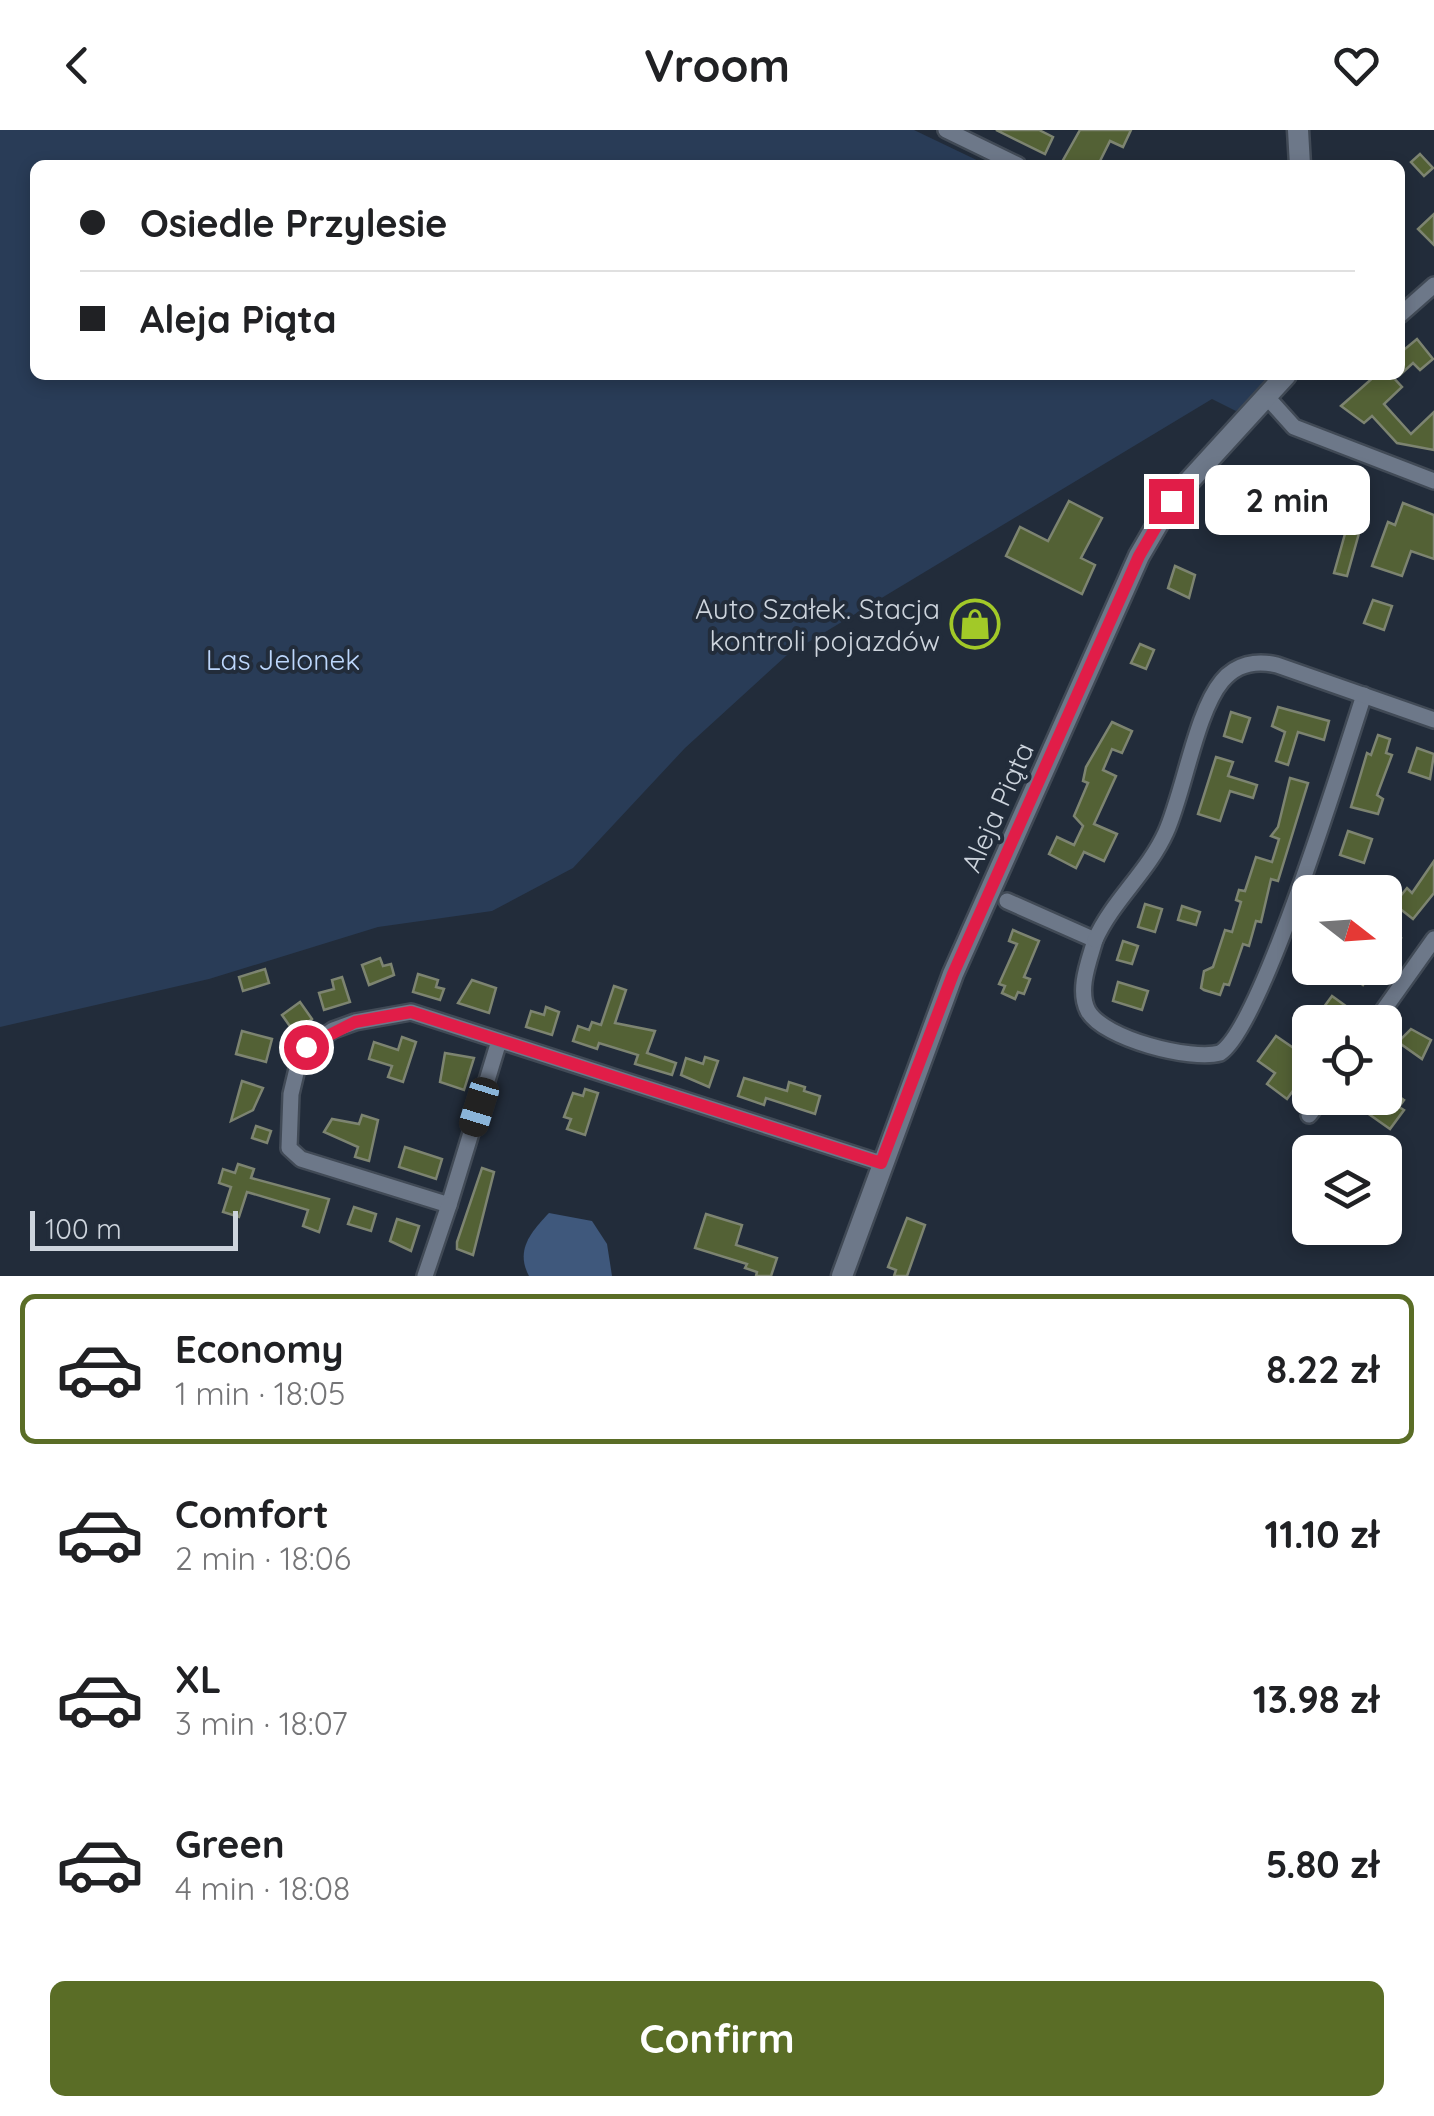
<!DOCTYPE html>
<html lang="en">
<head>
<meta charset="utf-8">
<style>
	body { margin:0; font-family:Quicksand,sans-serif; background:#f2f2f2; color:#202124; height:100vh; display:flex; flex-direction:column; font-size:38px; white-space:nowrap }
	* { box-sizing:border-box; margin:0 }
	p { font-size:32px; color:#757577 }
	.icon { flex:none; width:55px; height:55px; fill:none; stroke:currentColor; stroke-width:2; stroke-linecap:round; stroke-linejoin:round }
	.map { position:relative; height:1146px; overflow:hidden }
	.panel { display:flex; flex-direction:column; background:#fff; flex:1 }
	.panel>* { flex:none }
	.top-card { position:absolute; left:30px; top:30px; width:1375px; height:220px; border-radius:15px; box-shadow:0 5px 15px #0003; display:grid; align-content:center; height:220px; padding:0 50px; background:#fff }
	.needle { width:65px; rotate:107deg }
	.buttons { position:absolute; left:1292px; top:745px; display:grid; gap:20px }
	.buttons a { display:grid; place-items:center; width:110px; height:110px; border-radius:15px; background:#fff; box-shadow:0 5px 15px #0003; font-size:50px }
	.scale { position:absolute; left:30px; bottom:25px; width:208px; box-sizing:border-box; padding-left:10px; border:5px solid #cdd4dd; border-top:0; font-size:28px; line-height:35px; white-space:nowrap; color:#cdd4dd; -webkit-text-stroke:8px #222c3a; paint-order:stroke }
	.end { position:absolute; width:45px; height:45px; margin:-22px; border:12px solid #e11d48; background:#fff; box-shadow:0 0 0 5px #fff }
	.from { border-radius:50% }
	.bubble { position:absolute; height:70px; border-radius:15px; background:#fff; box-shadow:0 5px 15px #0003; font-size:32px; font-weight:700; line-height:70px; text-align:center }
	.car { position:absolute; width:30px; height:60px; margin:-30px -15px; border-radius:12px; box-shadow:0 0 8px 2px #0007; background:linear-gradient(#222 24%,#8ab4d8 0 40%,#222 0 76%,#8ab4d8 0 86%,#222 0) }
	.top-card b { display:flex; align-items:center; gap:35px; height:95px; font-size:38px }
	.top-card b+b { border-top:2px solid #e0e0e0 }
	.top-card i { width:25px; height:25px; background:#202124 }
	ul { padding:18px 0 0; list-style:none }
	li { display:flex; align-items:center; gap:30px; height:150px; margin:0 20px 15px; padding:0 30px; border:5px solid transparent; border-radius:15px }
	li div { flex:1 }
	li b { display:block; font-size:38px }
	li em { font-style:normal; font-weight:700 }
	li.selected { border-color:#5a6d26 }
	li>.icon { width:90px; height:90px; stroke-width:1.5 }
	.primary-button { display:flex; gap:20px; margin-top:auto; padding:20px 50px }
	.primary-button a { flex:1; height:115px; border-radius:15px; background:#5a6d26; color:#fff; font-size:40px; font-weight:700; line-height:115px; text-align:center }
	header { display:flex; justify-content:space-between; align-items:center; height:130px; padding:0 50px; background:#fff; font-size:45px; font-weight:700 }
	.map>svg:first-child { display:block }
</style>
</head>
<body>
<header><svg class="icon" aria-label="back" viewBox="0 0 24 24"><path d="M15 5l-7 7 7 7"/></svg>Vroom<svg class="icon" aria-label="heart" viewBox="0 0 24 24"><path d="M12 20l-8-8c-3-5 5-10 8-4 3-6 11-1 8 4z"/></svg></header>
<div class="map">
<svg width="1434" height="1146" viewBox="0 0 1434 1146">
	<rect width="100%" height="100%" fill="#222c3a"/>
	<!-- green -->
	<path fill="#293c57" d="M0,0h914l73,35h-952v210h1243l-42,36 -24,-12 -425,256 -102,93 -112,120 -81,43 -114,16 -169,52 -209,48z"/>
	<!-- water -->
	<path fill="#3f587c" d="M549,1083l43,8 15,23 5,32h-83c-14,-26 2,-44 20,-63z"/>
	<!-- building -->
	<g fill="#536135" stroke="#7d8471" stroke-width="2.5">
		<path d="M996,0h43l14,7 -8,17z"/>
		<path d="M1080,0h51l-8,17 -13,-6 -12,24h-30l-6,-3z"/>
		<path d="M1420,24l13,14 -9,8 -13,-14z"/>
		<path d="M1434,84v31l-16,-16z"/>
		<path d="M1417,209l16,20 -13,11 -7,-7 -13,12v-22z"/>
		<path d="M1376,245h15l11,12 -18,17 27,30 23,-22v38l-37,-7 -25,-27 -8,7 -23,-17z"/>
		<path d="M1069,371l33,17 -21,40 14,7 -13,29 -76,-38 14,-29 28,14z"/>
		<path d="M1403,373l31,12v44l-23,-8 -9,25 -30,-10 16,-44 7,3z"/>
		<path d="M1350,386l13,3 -16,57 -13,-3z"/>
		<path d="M1175,436l20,9 -6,23 -21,-10z"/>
		<path d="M1373,470l19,6 -8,24 -20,-7z"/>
		<path d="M1140,514l14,6 -8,19 -15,-6z"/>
		<path d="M1278,577l51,14 -5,19 -26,-8 -10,33 -12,-4 9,-29 -13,-6z"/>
		<path d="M1231,582l19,6 -8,24 -18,-6z"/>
		<path d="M1112,592l20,9 -10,22 -10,-4 -9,21 13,6 -22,48 23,10 -13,27 -20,-9 -8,16 -27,-14 8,-17 17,8 9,-19 -9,-10 14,-33 -5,-2 3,-14z"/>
		<path d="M1378,605l12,4 -4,14 6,2 -15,40 6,4 -5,15 -27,-7 16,-54 4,2z"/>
		<path d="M1417,618l17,6 -4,25 -21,-7z"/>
		<path d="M1216,627l17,5 -5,14 29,9 -4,13 -23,-7 -10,30 -22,-7z"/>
		<path d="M1290,648l18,5 -30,98 -7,-2 -10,43 -5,-1 -7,25 -6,-2 -14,41 -5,-1 -4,11 -16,-5 -3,-2 3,-17 9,-4 12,-37 7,2 9,-30 -5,-2 3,-10 6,1 11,-34 16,5 7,-23 -8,-3 7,-9z"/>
		<path d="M1348,701l24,8 -8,24 -24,-8z"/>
		<path d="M1434,731v32l-21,26 -19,-15 13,-16 5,5z"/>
		<path d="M1145,774l17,5 -7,23 -17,-5z"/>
		<path d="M1182,776l18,6 -4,13 -18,-5z"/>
		<path d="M1385,796l16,12 -16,23z"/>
		<path d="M1013,800l26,11 -15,36 6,2 -6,15 -6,-2 -3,7 -13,-6 3,-7 -6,-2 18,-40 -8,-3z"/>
		<path d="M1123,811l15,5 -6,18 -15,-4z"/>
		<path d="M380,828l3,8 8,-2 3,11 -25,10 -7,-20z"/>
		<path d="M1355,838h20l-12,17 -14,-10z"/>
		<path d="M265,839l4,14 -26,8 -4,-14z"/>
		<path d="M418,844l20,6 -2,7 8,2 -4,11 -27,-8z"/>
		<path d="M342,847l8,25 -26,8 -5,-17 15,-4 -2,-9z"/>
		<path d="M472,850l24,8 -7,25 -31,-10z"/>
		<path d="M1118,852l30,9 -6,19 -29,-9z"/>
		<path d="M614,856l12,4 -11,33 40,8 -8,22 29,10 -4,12 -37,-11 3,-9 -39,-12 -2,6 -24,-8 5,-15 11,4 3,-8 9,3z"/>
		<path d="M1332,866l18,13 -10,13h-13l-9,-7z"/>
		<path d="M300,872l12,17 -18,13 -12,-17z"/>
		<path d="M546,877l13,5 -7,23 -26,-8 5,-16 13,4z"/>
		<path d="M1310,898v39l-23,32 -20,-15 8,-11 -17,-12 18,-25 19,13z"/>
		<path d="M1411,899l20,11 -9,19 -24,-17z"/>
		<path d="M242,901l30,8 -6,23 -30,-8z"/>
		<path d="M402,907l14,5 -13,40 -15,-5 4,-11 -23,-7 5,-17 24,8z"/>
		<path d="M445,923l29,5 -10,32 -24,-8z"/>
		<path d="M705,927l13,4 -9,26 -28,-12 5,-17 17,6z"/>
		<path d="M744,948l43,13 2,-9 16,5 -1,4 16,5 -5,18 -49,-16 -2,7 -26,-9z"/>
		<path d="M242,951l21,7 -10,22 -22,11z"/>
		<path d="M1385,957l19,13 -5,7 5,3 -14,19 -44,-31h27l12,8z"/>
		<path d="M585,959l13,4 -13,42 -18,-6 4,-10 -7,-2 9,-24 10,3z"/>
		<path d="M362,985l16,5 -9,41 -14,-4 3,-10 -34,-15 8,-13 27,5z"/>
		<path d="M256,996l15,5 -4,12 -15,-5z"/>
		<path d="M405,1017l37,12 -6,20 -37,-12z"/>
		<path d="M238,1034l16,5 -3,9 78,21 -10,33 -16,-6 5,-16 -61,-18 -8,25 -16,-5 8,-25 -12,-4 4,-14 12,4z"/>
		<path d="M482,1038l12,4 -21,83 -16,-6v-7z"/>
		<path d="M354,1077l22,7 -5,17 -23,-7z"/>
		<path d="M706,1084l36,11 -6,20 41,13 -6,18h-15l1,-4 -12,-4 2,-4 -52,-16z"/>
		<path d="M907,1088l18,7 -18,51h-13l2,-6 -8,-3z"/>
		<path d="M397,1089l22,7 -8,25 -21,-10z"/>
	</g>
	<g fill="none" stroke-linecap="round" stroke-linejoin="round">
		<!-- street casing -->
		<g stroke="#414a56" stroke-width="20">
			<g id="street">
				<path d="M946,0l72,35"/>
				<path d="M1400,185l34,-30"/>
				<path d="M1267,267l27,30 140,54"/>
				<path d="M1007,771l88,39c-6,21 -18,50 -7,71 16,28 103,50 132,42 42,-26 124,-298 144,-358"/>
				<path d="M1095,810c18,-40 53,-68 71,-108 18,-40 30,-120 56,-151 14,-17 34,-21 55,-16l157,55"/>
				<path d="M1375,892l59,-83"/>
				<path d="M499,911l-50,164 -148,-46 -12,-11 2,-54 10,-42 32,-22 22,-8 56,-10 470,151"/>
				<path d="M1309,985l13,-17"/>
				<path d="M425,1146l24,-71"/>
			</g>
		</g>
		<!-- secondary casing -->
		<g stroke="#414a56" stroke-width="25">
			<g id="secondary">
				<path d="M1298,0l2,35"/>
				<path d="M842,1146l111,-302 186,-418 32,-55 115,-126"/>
			</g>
		</g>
		<!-- street -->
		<use href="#street" stroke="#6d7889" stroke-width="15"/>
		<!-- secondary -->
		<use href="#secondary" stroke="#6d7889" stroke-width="20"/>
	</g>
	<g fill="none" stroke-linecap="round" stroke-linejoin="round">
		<!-- route -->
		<path stroke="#e11d48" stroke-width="12" d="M306,917l49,-25 56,-10 470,151 72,-189 186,-418 32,-55"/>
	</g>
	<!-- icons -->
	<defs>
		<g id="shop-ring" transform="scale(2.5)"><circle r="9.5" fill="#222c3a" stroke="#a2c928" stroke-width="1.5"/><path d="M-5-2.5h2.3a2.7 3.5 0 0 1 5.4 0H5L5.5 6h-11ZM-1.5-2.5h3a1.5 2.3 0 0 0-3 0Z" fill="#a2c928"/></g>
	</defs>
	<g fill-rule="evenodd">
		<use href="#shop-ring" x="975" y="494"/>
	</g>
	<g text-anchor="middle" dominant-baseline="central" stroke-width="8" stroke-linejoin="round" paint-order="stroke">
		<!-- poi labels -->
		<g font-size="28" fill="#cdd4dd" stroke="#222c3a" text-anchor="end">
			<text x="940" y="478">Auto Szałek. Stacja<tspan x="940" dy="32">kontroli pojazdów</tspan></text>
		</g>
		<!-- park labels -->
		<g font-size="28" fill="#bdd7fc" stroke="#222c3a">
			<text x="283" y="529">Las Jelonek</text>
		</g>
		<!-- street labels -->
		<g font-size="28" fill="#cdd4dd" stroke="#222c3a">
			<text transform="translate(997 677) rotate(-66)">Aleja Piąta</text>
		</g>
	</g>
</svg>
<div class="buttons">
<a><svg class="needle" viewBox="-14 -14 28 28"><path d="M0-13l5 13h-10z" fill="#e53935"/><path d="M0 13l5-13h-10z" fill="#757577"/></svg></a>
<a><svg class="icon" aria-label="locate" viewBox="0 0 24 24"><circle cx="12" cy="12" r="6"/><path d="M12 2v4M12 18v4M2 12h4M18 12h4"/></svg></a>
<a><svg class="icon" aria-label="layers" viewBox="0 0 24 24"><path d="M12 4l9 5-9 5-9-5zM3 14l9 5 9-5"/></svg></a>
</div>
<div class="scale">100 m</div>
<i class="end from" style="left:306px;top:917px"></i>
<i class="end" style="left:1171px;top:371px"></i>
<div class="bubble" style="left:1205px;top:335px;width:165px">2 min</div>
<i class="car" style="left:479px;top:977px;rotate:197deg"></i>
<div class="top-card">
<b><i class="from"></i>Osiedle Przylesie</b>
<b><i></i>Aleja Piąta</b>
</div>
</div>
<section class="panel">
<ul>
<li class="selected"><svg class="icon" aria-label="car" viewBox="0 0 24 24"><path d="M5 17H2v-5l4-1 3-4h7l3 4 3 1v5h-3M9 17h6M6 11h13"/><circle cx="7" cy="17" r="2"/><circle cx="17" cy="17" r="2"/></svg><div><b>Economy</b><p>1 min · 18:05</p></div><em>8.22 zł</em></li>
<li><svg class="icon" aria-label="car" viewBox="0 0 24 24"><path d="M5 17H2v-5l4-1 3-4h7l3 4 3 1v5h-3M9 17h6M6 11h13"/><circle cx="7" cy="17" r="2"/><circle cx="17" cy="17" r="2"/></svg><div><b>Comfort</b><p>2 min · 18:06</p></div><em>11.10 zł</em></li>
<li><svg class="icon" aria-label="car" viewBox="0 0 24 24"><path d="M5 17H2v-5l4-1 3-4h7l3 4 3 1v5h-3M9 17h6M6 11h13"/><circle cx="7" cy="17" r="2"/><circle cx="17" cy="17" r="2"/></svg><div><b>XL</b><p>3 min · 18:07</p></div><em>13.98 zł</em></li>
<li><svg class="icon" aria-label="car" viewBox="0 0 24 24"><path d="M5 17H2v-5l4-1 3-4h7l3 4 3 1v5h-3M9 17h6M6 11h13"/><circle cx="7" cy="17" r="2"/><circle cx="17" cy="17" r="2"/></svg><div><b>Green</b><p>4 min · 18:08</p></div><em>5.80 zł</em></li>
</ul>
<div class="primary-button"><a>Confirm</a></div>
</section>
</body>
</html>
